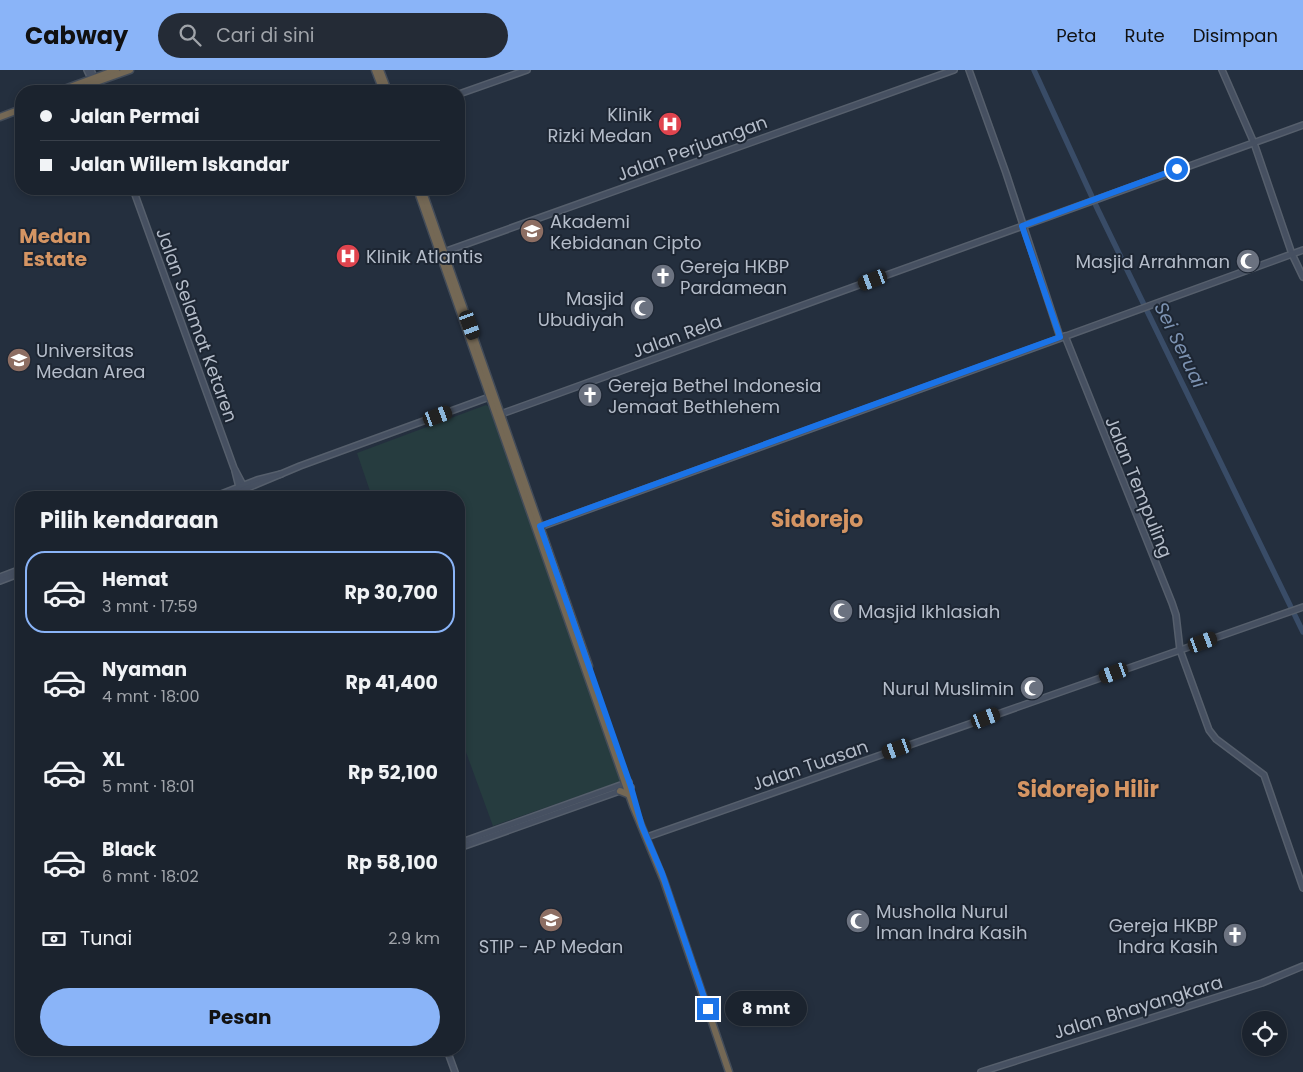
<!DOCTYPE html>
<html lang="id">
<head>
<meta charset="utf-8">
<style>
	body { margin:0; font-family:Poppins,sans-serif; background:#242b36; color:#f1f3f6; height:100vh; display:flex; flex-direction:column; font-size:19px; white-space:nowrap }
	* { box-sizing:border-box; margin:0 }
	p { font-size:16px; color:#a0a4aa }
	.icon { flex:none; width:28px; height:28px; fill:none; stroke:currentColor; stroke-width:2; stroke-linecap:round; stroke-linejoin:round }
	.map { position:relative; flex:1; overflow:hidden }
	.details { position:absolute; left:15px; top:421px; width:450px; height:565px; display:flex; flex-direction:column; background:#1b232e; border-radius:20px; box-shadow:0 2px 8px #0003,0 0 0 1px #39404a }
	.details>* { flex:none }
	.top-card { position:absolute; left:15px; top:15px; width:450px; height:110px; border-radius:20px; box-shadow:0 2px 8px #0003,0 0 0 1px #39404a; display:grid; align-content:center; height:110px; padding:0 25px; background:#1b232e }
	.buttons { position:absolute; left:1242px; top:941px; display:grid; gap:10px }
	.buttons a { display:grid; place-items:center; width:45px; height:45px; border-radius:50%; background:#1b232e; box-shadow:0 2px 8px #0003,0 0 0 1px #39404a; font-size:25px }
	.end { position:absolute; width:22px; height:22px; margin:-11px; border:6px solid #1a73e8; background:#fff; box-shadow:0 0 0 2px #fff }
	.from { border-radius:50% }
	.bubble { position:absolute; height:35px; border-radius:18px; background:#1b232e; box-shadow:0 2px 8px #0003,0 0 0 1px #39404a; font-size:16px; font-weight:700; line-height:35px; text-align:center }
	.car { position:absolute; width:15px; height:30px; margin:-15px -8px; border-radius:6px; box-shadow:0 0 4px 1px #0007; background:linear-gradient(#222 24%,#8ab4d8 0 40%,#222 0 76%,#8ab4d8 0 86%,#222 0) }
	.top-card b { display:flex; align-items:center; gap:18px; height:48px; font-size:19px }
	.top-card b+b { border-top:1px solid #39404a }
	.top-card i { width:12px; height:12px; background:#f1f3f6 }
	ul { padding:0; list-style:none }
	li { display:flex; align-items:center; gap:15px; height:82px; margin:0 10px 8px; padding:0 15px; border:2px solid transparent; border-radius:20px }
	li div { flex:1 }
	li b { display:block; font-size:19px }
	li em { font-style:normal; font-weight:700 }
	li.current { border-color:#8ab4f8 }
	li>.icon { width:45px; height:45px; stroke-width:1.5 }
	h2 { padding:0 25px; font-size:22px; line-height:60px }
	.pay { display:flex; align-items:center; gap:12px; height:55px; padding:0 25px; font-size:19px }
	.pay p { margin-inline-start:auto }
	.action { display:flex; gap:10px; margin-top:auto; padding:10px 25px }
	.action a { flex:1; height:58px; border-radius:30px; background:#8ab4f8; color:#111; font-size:20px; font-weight:700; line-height:58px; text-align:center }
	header { display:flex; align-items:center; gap:30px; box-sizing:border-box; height:70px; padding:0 25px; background:#8ab4f8; color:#111 }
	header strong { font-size:24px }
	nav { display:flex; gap:28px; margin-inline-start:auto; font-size:18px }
	.search { width:350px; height:45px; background:#242b36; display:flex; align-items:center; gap:12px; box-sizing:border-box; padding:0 18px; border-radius:28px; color:#a0a4aa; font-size:19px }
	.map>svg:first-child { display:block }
</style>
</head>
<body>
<header>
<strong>Cabway</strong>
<div class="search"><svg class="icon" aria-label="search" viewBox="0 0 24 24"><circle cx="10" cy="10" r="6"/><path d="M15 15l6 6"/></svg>Cari di sini</div>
<nav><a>Peta</a><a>Rute</a><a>Disimpan</a></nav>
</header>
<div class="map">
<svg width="1303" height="1002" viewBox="0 0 1303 1002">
	<rect width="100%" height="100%" fill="#242f3e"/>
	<!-- grass -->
	<path fill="#263c3f" d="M486,335l5,3 129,370 -1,4 -126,44 -34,-93v-235l-87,-1 -15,-44z"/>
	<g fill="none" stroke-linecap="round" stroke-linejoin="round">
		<!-- river -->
		<path stroke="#394c67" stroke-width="5.5" d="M1034,0l64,140 205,422"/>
		<!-- secondary casing -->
		<g stroke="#565f6c" stroke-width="8">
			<g id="secondary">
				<path d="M87,0l10,21"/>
				<path d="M91,0l4,10"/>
				<path d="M969,0l37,103 54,164"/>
				<path d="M1222,0l32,73 38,111 11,23"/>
				<path d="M459,24l68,-24"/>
				<path d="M133,119l101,279 9,17"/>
				<path d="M441,183l513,-183"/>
				<path d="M1065,266l107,267 4,12 4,35 29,80 7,9 48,36 39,113"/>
				<path d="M501,344l802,-289"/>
				<path d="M235,401l4,16"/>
				<path d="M245,419l3,9"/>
				<path d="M211,428l46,-18 24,-6"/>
				<path d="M224,428l76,-32 192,-70"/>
				<path d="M540,457l763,-277"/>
				<path d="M0,507l21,-8"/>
				<path d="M0,511l21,-8"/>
				<path d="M647,767l656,-230"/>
				<path d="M459,773l170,-61"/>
				<path d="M459,778l172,-61"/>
				<path d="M447,980l8,22"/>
				<path d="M981,1002l281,-89 41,-17"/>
			</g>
		</g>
		<!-- highway casing -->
		<g stroke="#434c59" stroke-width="9">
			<g id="highway">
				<path d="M375,0l8,21"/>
				<path d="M380,0l8,21"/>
				<path d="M59,21l57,-21"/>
				<path d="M71,21l59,-21"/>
				<path d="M0,47l21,-8"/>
				<path d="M417,119l216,617 31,75 65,191"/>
				<path d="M422,119l167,477"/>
				<path d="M620,721l10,4"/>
			</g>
		</g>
		<!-- secondary -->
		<use href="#secondary" stroke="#465061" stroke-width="5"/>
		<!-- highway -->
		<use href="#highway" stroke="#746855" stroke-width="6"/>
	</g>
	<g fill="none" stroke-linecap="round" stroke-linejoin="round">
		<!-- route -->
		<path stroke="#1a73e8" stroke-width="6" d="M708,939l-46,-136 -20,-47 -11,-39 -91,-261 520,-189 -38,-111 155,-57"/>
	</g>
	<!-- icons -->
	<defs>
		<g id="hospital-disc" transform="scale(1.25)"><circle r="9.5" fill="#e0444e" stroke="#1d2633"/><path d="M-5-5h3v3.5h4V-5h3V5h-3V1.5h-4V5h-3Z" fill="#fff"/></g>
		<g id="university-disc" transform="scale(1.25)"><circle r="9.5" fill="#8d6e63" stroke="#1d2633"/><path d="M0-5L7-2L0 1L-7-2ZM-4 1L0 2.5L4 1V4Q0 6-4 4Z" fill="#fff"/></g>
		<g id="mosque-disc" transform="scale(1.25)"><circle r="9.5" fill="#6b7280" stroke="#1d2633"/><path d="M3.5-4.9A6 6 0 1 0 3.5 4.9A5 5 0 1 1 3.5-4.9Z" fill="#fff"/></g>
		<g id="church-disc" transform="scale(1.25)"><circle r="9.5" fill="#6b7280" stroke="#1d2633"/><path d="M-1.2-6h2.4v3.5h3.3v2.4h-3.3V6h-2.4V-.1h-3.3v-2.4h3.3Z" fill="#fff"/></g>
	</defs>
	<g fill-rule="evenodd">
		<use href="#hospital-disc" x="670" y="54"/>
		<use href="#university-disc" x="532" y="161"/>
		<use href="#hospital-disc" x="348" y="186"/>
		<use href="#mosque-disc" x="1248" y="191"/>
		<use href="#church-disc" x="663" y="206"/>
		<use href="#mosque-disc" x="642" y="238"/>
		<use href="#university-disc" x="19" y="290"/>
		<use href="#church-disc" x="590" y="325"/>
		<use href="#mosque-disc" x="841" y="541"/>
		<use href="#mosque-disc" x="1032" y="618"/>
		<use href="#university-disc" x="551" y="850"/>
		<use href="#mosque-disc" x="858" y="851"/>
		<use href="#church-disc" x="1235" y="865"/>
	</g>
	<g text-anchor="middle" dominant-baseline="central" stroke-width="4" stroke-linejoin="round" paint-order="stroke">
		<!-- poi labels -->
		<g font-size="18" fill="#b4bcc9" stroke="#1d2633" text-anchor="start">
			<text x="652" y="44" text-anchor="end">Klinik<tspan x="652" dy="21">Rizki Medan</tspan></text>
			<text x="550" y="151">Akademi<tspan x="550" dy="21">Kebidanan Cipto</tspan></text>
			<text x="366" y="186">Klinik Atlantis</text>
			<text x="1230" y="191" text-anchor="end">Masjid Arrahman</text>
			<text x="680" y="196">Gereja HKBP<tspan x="680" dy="21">Pardamean</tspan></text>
			<text x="624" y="228" text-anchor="end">Masjid<tspan x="624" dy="21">Ubudiyah</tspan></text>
			<text x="36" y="280">Universitas<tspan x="36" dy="21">Medan Area</tspan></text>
			<text x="608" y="315">Gereja Bethel Indonesia<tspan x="608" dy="21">Jemaat Bethlehem</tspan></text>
			<text x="858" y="541">Masjid Ikhlasiah</text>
			<text x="1014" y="618" text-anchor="end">Nurul Muslimin</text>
			<text x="876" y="841">Musholla Nurul<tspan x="876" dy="21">Iman Indra Kasih</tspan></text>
			<text x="1218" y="855" text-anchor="end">Gereja HKBP<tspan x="1218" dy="21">Indra Kasih</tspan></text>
			<text x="551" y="876" text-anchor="middle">STIP - AP Medan</text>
		</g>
		<!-- street labels -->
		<g font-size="18" fill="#b4bcc9" stroke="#1d2633">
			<text transform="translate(692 78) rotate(-20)">Jalan Perjuangan</text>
			<text transform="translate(197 255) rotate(70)">Jalan Selamat Ketaren</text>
			<text transform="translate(677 266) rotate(-20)">Jalan Rela</text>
			<text transform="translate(1139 417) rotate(68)">Jalan Tempuling</text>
			<text transform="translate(810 695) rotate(-19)">Jalan Tuasan</text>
			<text transform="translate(1138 937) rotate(-17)">Jalan Bhayangkara</text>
		</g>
		<!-- water labels -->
		<g font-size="19" font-style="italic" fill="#7c92b1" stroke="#1d2633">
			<text transform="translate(1180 275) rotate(64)">Sei Seruai</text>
		</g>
		<!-- quarter labels -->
		<g font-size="20" font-weight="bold" fill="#d59563" stroke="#1d2633">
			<text x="55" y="166">Medan<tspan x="55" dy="23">Estate</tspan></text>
		</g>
		<!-- district labels -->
		<g font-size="22" font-weight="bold" fill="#d59563" stroke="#1d2633">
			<text x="817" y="449">Sidorejo</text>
			<text x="1088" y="719">Sidorejo Hilir</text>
		</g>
	</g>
</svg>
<div class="buttons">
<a><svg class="icon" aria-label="locate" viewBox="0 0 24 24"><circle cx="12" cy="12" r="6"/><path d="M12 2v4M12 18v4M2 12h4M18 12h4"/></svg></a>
</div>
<i class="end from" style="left:1177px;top:99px"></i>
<i class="end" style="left:708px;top:939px"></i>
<div class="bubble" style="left:725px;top:921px;width:82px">8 mnt</div>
<i class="car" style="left:873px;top:210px;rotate:249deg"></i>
<i class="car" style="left:470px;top:255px;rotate:160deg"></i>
<i class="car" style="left:438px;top:346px;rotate:70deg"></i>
<i class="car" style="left:1203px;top:572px;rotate:70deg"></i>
<i class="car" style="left:1114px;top:603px;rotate:250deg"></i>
<i class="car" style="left:986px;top:648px;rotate:69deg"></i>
<i class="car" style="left:897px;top:679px;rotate:250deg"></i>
<div class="top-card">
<b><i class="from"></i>Jalan Permai</b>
<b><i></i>Jalan Willem Iskandar</b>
</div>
<section class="details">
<h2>Pilih kendaraan</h2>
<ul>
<li class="current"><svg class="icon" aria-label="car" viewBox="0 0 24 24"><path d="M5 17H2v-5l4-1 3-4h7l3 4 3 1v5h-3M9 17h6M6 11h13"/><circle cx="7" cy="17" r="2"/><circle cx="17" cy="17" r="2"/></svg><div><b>Hemat</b><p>3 mnt · 17:59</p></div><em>Rp 30,700</em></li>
<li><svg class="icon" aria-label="car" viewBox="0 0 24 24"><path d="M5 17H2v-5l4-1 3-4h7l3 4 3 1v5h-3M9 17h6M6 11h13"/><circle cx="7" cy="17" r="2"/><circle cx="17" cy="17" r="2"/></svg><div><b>Nyaman</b><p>4 mnt · 18:00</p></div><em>Rp 41,400</em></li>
<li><svg class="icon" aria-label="car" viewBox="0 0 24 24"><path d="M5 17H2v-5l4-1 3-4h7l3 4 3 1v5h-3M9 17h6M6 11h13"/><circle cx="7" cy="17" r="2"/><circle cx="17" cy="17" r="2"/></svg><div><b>XL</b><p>5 mnt · 18:01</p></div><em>Rp 52,100</em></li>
<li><svg class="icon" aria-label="car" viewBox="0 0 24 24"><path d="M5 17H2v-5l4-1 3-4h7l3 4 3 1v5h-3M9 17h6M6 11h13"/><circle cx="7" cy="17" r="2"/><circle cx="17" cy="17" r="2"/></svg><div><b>Black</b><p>6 mnt · 18:02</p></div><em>Rp 58,100</em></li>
</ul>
<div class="pay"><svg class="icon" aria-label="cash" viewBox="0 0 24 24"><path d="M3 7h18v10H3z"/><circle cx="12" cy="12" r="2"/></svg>Tunai<p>2.9 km</p></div>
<div class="action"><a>Pesan</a></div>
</section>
</div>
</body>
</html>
